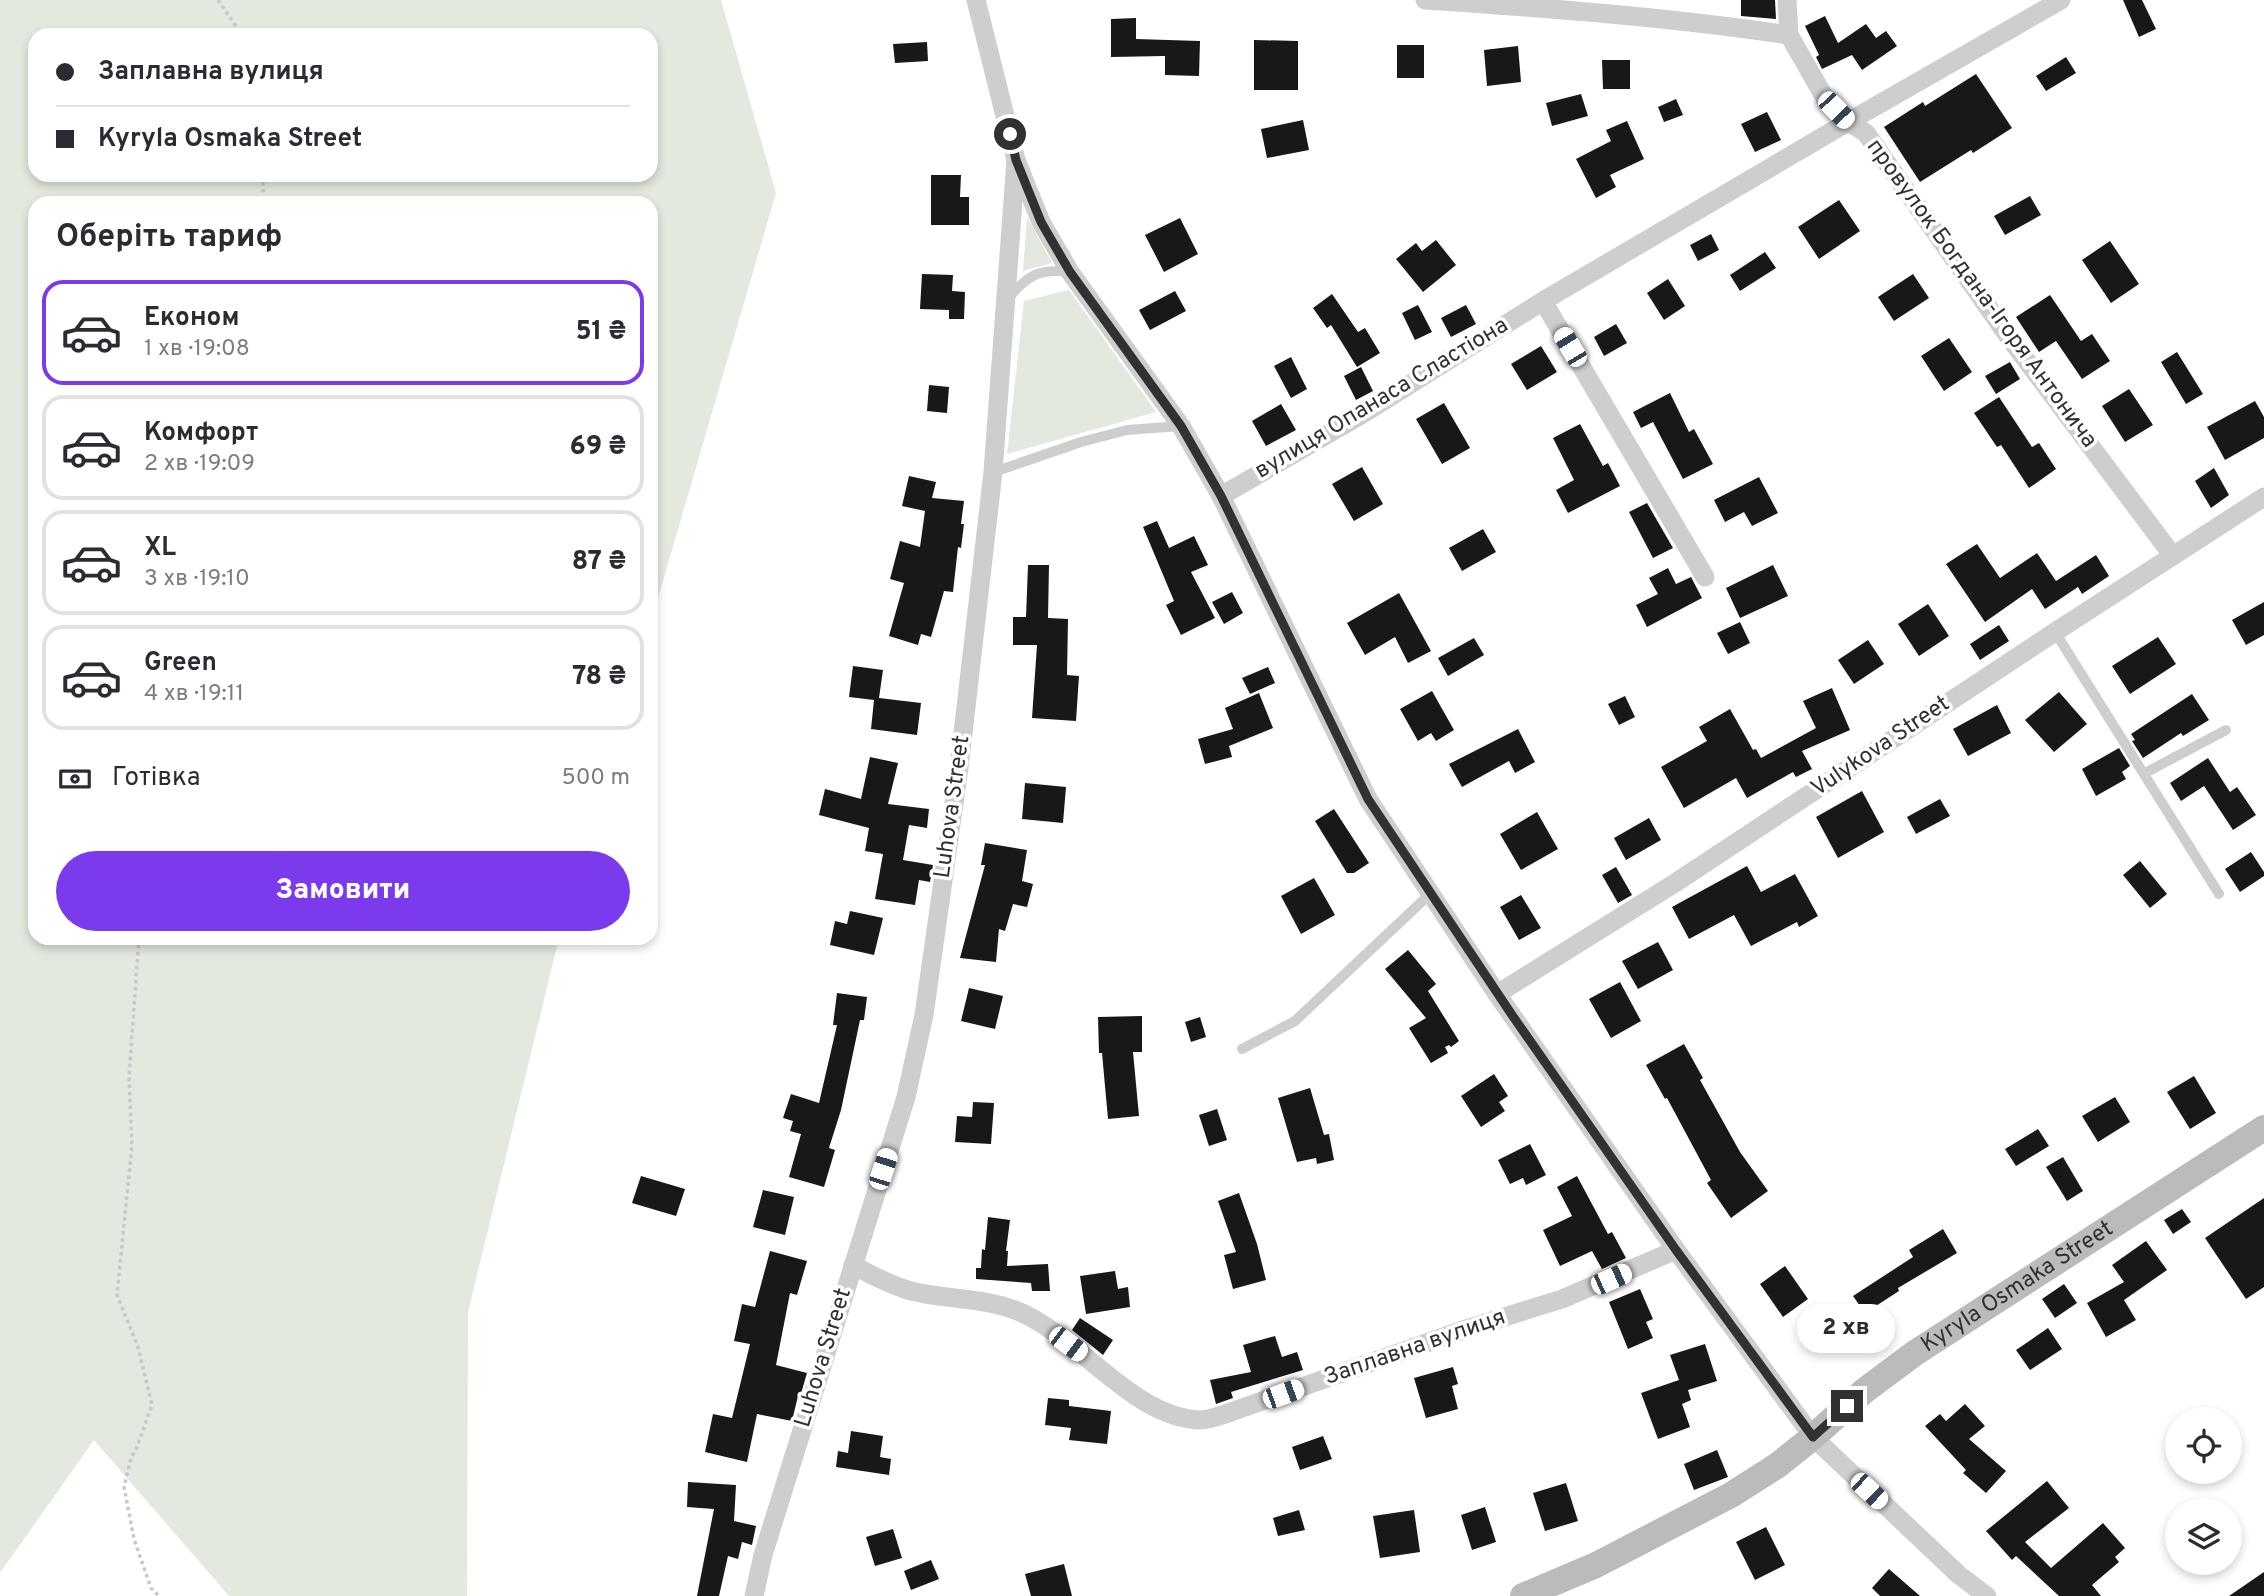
<!DOCTYPE html>
<html lang="uk">
<head>
<meta charset="utf-8">
<style>
	body { margin:0; font-family:Overpass,sans-serif; background:#f2f2f3; color:#2b2b33; height:100vh; display:flex; flex-direction:column; font-size:26px; white-space:nowrap }
	* { box-sizing:border-box; margin:0 }
	p { font-size:23px; color:#7c7c81 }
	.icon { flex:none; width:38px; height:38px; fill:none; stroke:currentColor; stroke-width:2; stroke-linecap:round; stroke-linejoin:round }
	.map { position:relative; flex:1; overflow:hidden }
	.panel { position:absolute; left:28px; top:196px; width:630px; height:749px; display:flex; flex-direction:column; background:#fff; border-radius:21px; box-shadow:0 4px 10px #0003 }
	.panel>* { flex:none }
	.banner { position:absolute; left:28px; top:28px; width:630px; height:154px; border-radius:21px; box-shadow:0 4px 10px #0003; display:grid; align-content:center; height:154px; padding:0 28px; background:#fff }
	.tools { position:absolute; left:2165px; top:1407px; display:grid; gap:14px }
	.tools a { display:grid; place-items:center; width:77px; height:77px; border-radius:50%; background:#fff; box-shadow:0 4px 10px #0003; font-size:35px }
	.end { position:absolute; width:32px; height:32px; margin:-16px; border:9px solid #313131; background:#fff; box-shadow:0 0 0 4px #fff }
	.from { border-radius:50% }
	.bubble { position:absolute; height:49px; border-radius:24px; background:#fff; box-shadow:0 4px 10px #0003; font-size:23px; font-weight:800; line-height:49px; text-align:center }
	.car { position:absolute; width:21px; height:42px; margin:-21px -10px; border-radius:9px; box-shadow:0 0 5px 2px #0007; background:linear-gradient(#fff 24%,#345 0 40%,#fff 0 76%,#345 0 86%,#fff 0) }
	.banner b { display:flex; align-items:center; gap:24px; height:66px; font-size:26px }
	.banner b+b { border-top:2px solid #e1e1e2 }
	.banner i { width:18px; height:18px; background:#2b2b33 }
	ul { padding:0; list-style:none }
	li { display:flex; align-items:center; gap:21px; height:105px; margin:0 14px 10px; padding:0 14px; border:4px solid #e1e1e2; border-radius:21px }
	li div { flex:1 }
	li b { display:block; font-size:26px }
	li em { font-style:normal; font-weight:800 }
	li.active { border-color:#7c3aed }
	li>.icon { width:63px; height:63px; stroke-width:1.5 }
	h2 { padding:0 28px; font-size:32px; line-height:84px }
	.pay { display:flex; align-items:center; gap:18px; height:77px; padding:0 28px; font-size:26px }
	.pay p { margin-inline-start:auto }
	.cta { display:flex; gap:14px; margin-top:auto; padding:14px 28px }
	.cta a { flex:1; height:80px; border-radius:42px; background:#7c3aed; color:#fff; font-size:28px; font-weight:800; line-height:80px; text-align:center }
	.map>svg:first-child { display:block }
</style>
</head>
<body>
<div class="map">
<svg width="2264" height="1596" viewBox="0 0 2264 1596">
	<rect width="100%" height="100%" fill="#fff"/>
	<!-- green -->
	<g fill="#e3e9de" fill-rule="evenodd">
		<path d="M0,0h721l55,193 -125,429v-419h-616v735h524l-91,374 -1,284h-238l-135,-156 -94,133zM35,35h616v140h-616z"/>
		<path d="M1027,217l25,46 -29,8z"/>
		<path d="M1069,290l87,122 -149,42 17,-153z"/>
	</g>
	<!-- building -->
	<g fill="#181818">
		<path d="M1741,0h34l1,19 -35,-3z"/>
		<path d="M2123,0h19l14,29 -17,8z"/>
		<path d="M1825,16l13,27 28,-19 10,14 10,-7 11,15 -35,24 -10,-15 -30,14 -6,-12 3,-2 -14,-29z"/>
		<path d="M1136,18v21l64,2 -1,35 -34,-1v-19l-54,1v-38z"/>
		<path d="M1254,40l44,1v49h-44z"/>
		<path d="M927,42l1,19 -33,2 -2,-19z"/>
		<rect x="1397" y="45" width="27" height="33"/>
		<path d="M1518,46l3,36 -34,4 -3,-36z"/>
		<path d="M2066,57l10,16 -30,18 -10,-15z"/>
		<path d="M1602,60h28v29h-27z"/>
		<path d="M1976,74l36,54 -39,25 -2,-3 -51,32 -36,-55 39,-25 2,4z"/>
		<path d="M1581,94l7,22 -36,10 -6,-23z"/>
		<path d="M1676,99l7,16 -19,7 -6,-15z"/>
		<path d="M1767,112l14,28 -26,12 -14,-28z"/>
		<path d="M1303,120l6,30 -42,8 -6,-29z"/>
		<path d="M1627,121l17,38 -34,16 6,12 -20,11 -20,-39 35,-18 -5,-11z"/>
		<path d="M931,175h30l-1,22h9v28h-38z"/>
		<path d="M2030,196l11,19 -36,20 -11,-19z"/>
		<path d="M1839,200l21,31 -41,28 -21,-32z"/>
		<path d="M1180,218l18,36 -34,18 -19,-37z"/>
		<path d="M1711,234l8,16 -21,11 -8,-16z"/>
		<path d="M1436,240l20,25 -33,27 -27,-33 20,-16 6,8z"/>
		<path d="M2110,241l29,43 -28,19 -29,-43z"/>
		<path d="M1765,252l11,16 -36,23 -10,-16z"/>
		<path d="M922,274l31,1 -1,16 13,1 -1,27h-15v-9l-29,-1z"/>
		<path d="M1913,274l16,24 -35,23 -16,-24z"/>
		<path d="M1668,279l17,27 -21,14 -17,-27z"/>
		<path d="M1175,291l11,20 -36,19 -11,-20z"/>
		<path d="M1332,294l26,38 7,-4 15,25 -23,14 -26,-42 -4,3 -14,-20z"/>
		<path d="M2050,295l31,46 11,-7 18,27 -28,18 -26,-38 -17,11 -23,-35z"/>
		<path d="M1418,305l14,27 -17,8 -13,-27z"/>
		<path d="M1466,305l10,19 -25,13 -10,-19z"/>
		<path d="M1616,324l11,19 -23,13 -10,-19z"/>
		<path d="M1949,338l23,34 -28,19 -23,-35z"/>
		<path d="M1541,346l16,26 -30,18 -16,-26z"/>
		<path d="M2177,352l26,42 -17,10 -25,-42z"/>
		<path d="M1291,357l16,32 -16,9 -17,-32z"/>
		<path d="M2010,362l10,17 -24,15 -11,-18z"/>
		<path d="M1361,367l12,24 -17,9 -12,-24z"/>
		<path d="M929,385l20,2 -2,26 -20,-2z"/>
		<path d="M2129,389l24,36 -28,17 -23,-36z"/>
		<path d="M1670,393l19,39 5,-3 19,35 -30,15 -30,-57 -12,6 -8,-16z"/>
		<path d="M1999,397l33,50 7,-4 17,26 -27,19 -28,-43 -4,2 -23,-34z"/>
		<path d="M2255,401l9,16v21l-39,22 -18,-33z"/>
		<path d="M1444,403l26,45 -28,16 -26,-45z"/>
		<path d="M1281,404l15,26 -30,16 -14,-25z"/>
		<path d="M1580,424l23,42 5,-3 12,23 -52,27 -12,-23 18,-10 -21,-42z"/>
		<path d="M1362,467l21,37 -29,17 -22,-37z"/>
		<path d="M2214,468l15,27 -18,13 -16,-27z"/>
		<path d="M909,476l27,6 -4,16 32,3 -3,23h3l-3,24 -3,-1 -5,45 -9,-1 -13,46 -10,-3 -3,11 -29,-9 15,-53 -14,-4 10,-38 20,6 5,-36 -23,-5z"/>
		<path d="M1759,477l19,36 -26,13 -8,-14 -19,10 -11,-22z"/>
		<path d="M1647,503l26,45 -20,10 -24,-46z"/>
		<path d="M1157,521l12,27 25,-12 14,29 -17,7 24,46 -34,17 -15,-30 8,-4 -31,-74z"/>
		<path d="M1483,529l13,23 -34,19 -13,-23z"/>
		<path d="M1977,544l23,34 37,-25 19,28 40,-26 13,21 -27,18 -4,-7 -33,22 -13,-20 -47,33 -39,-58z"/>
		<path d="M1028,565h21l-1,53 20,1 -1,56 12,1 -3,45 -44,-3 5,-73h-24v-28h13z"/>
		<path d="M1773,565l15,31 -48,22 -14,-30z"/>
		<path d="M1668,568l8,16 15,-7 11,21 -55,29 -11,-22 22,-11 -9,-16z"/>
		<path d="M1232,592l11,21 -19,11 -12,-22z"/>
		<path d="M1399,593l32,58 -23,12 -13,-26 -30,18 -18,-32z"/>
		<path d="M2264,602v33l-18,10 -14,-25z"/>
		<path d="M1928,604l21,32 -30,20 -21,-32z"/>
		<path d="M1740,622l10,21 -22,11 -11,-21z"/>
		<path d="M1999,625l10,16 -29,19 -10,-16z"/>
		<path d="M2158,637l18,27 -46,30 -18,-28z"/>
		<path d="M1474,638l10,17 -36,21 -10,-18z"/>
		<path d="M1868,640l16,24 -30,20 -16,-24z"/>
		<path d="M853,666l30,4 -4,28 42,5 -4,32 -46,-6 3,-29 -25,-3z"/>
		<path d="M1268,667l7,16 -25,11 -8,-16z"/>
		<path d="M1832,688l18,42 -48,21 10,18 -16,8 -3,-5 -46,26 -11,-20 -52,30 -23,-41 46,-26 -8,-14 31,-18 23,41 3,-1 5,9 55,-30 -13,-27z"/>
		<path d="M1432,691l22,39 -18,11 -5,-8 -13,8 -18,-32z"/>
		<path d="M2059,692l28,32 -33,28 -29,-32z"/>
		<path d="M1259,693l14,35 -44,18 3,11 -27,7 -7,-25 35,-10 -8,-21z"/>
		<path d="M2192,694l17,26 -26,16 -2,-3 -38,25 -11,-17 3,-1 -4,-6z"/>
		<path d="M1625,696l10,21 -16,8 -11,-21z"/>
		<path d="M1997,705l14,28 -43,23 -15,-27z"/>
		<path d="M1518,729l17,33 -20,11 -6,-12 -47,26 -13,-23z"/>
		<path d="M2119,748l11,18 -8,6 4,7 -30,17 -14,-27z"/>
		<path d="M870,757l28,6 -10,41 41,5 -2,19 -18,-3 -6,35 30,5 -3,17 -11,-2 -4,25 -40,-6 8,-45 -18,-3 4,-23 -50,-13 6,-26 36,10z"/>
		<path d="M2208,758l22,34 7,-5 19,28 -23,15 -29,-44 -23,15 -11,-18z"/>
		<path d="M1025,783l41,4 -3,36 -41,-4z"/>
		<path d="M1862,791l22,41 -46,26 -22,-41z"/>
		<path d="M1940,799l10,17 -34,18 -9,-17z"/>
		<path d="M1334,809l35,54 -15,10h-7l-32,-52z"/>
		<path d="M1537,812l21,37 -37,21 -21,-36z"/>
		<path d="M1649,818l12,22 -35,20 -12,-22z"/>
		<path d="M985,843l42,7 -5,31 11,3 -6,23 -14,-3 -8,27 -6,-2 -3,33 -36,-4 25,-93h-4z"/>
		<path d="M2251,852l13,20v4l-24,16 -15,-23z"/>
		<path d="M2140,861l27,33 -17,14 -27,-33z"/>
		<path d="M1747,866l14,26 34,-18 23,42 -19,11 -2,-5 -46,24 -17,-31 -45,24 -17,-32z"/>
		<path d="M1616,867l16,28 -14,8 -16,-28z"/>
		<path d="M1314,878l21,37 -34,19 -20,-38z"/>
		<path d="M1521,895l20,33 -22,12 -19,-33z"/>
		<path d="M850,911l33,7 -9,37 -44,-10 5,-24 12,3z"/>
		<path d="M1658,942l15,28 -35,19 -16,-28z"/>
		<path d="M1408,950l28,34 -8,7 31,50 -8,6 -2,-2 -4,2 3,6 -17,10 -22,-35 17,-10 -41,-49z"/>
		<path d="M1620,982l21,39 -30,17 -22,-39z"/>
		<path d="M969,988l34,8 -8,33 -34,-8z"/>
		<path d="M837,993l30,4 -3,23h-4l-19,90 -12,38 6,2 -11,37 -35,-10 12,-43 -11,-3 3,-10 -10,-3 8,-24 28,9 18,-78h-4z"/>
		<path d="M1142,1016v36h-9l6,64 -31,3 -6,-66h-3l-1,-36z"/>
		<path d="M1200,1017l6,20 -15,5 -6,-20z"/>
		<path d="M1684,1044l19,34 -3,2 40,72 28,39 -37,27 -24,-35 4,-3 -44,-82 -2,1 -19,-34z"/>
		<path d="M1494,1074l14,22 -9,6 6,9 -24,16 -20,-31z"/>
		<path d="M2194,1076l22,37 -26,16 -23,-37z"/>
		<path d="M1310,1088l14,47 5,-1 5,26 -17,4 -1,-6 -19,4 -19,-64z"/>
		<path d="M2115,1097l15,25 -32,20 -16,-26z"/>
		<path d="M973,1102l21,1 -3,41 -36,-2 2,-26 15,1z"/>
		<path d="M1217,1109l10,31 -18,6 -10,-31z"/>
		<path d="M2038,1129l11,17 -33,20 -11,-17z"/>
		<path d="M1530,1144l16,31 -20,10 -3,-7 -13,6 -12,-24z"/>
		<path d="M2063,1157l20,34 -16,10 -21,-34z"/>
		<path d="M641,1176l44,13 -9,27 -44,-13z"/>
		<path d="M1577,1176l31,58 4,-2 14,26 -24,11 -10,-18 -32,15 -17,-36 29,-14 -15,-29z"/>
		<path d="M763,1190l31,7 -9,38 -32,-8z"/>
		<path d="M1239,1193l18,51 9,36 -33,9 -9,-34 12,-3 -18,-51z"/>
		<path d="M2264,1198v89l-18,12 -41,-61z"/>
		<path d="M2182,1209l9,13 -18,12 -9,-14z"/>
		<path d="M988,1217l22,3 -4,31h2l-1,15 41,-2 2,27h-18l-1,-8 -55,-4v-11h5l1,-19 3,1z"/>
		<path d="M1943,1229l14,24 -59,35 1,3 -34,22 -12,-17 60,-39 -4,-7z"/>
		<path d="M2146,1241l21,29 -43,30 12,20 -30,17 -19,-34 37,-21 -12,-17z"/>
		<path d="M770,1251l37,10 -10,34 -7,-2 -14,72 31,8 -7,24 -2,-1 -6,25 -35,-7 -10,48 -42,-10 8,-38 19,4 18,-74 -16,-3 8,-37 13,3z"/>
		<path d="M1785,1266l23,33 -25,18 -23,-33z"/>
		<path d="M1115,1271l3,18 10,-2 2,20 -44,7 -6,-38z"/>
		<path d="M2064,1284l13,19 -22,15 -13,-19z"/>
		<path d="M1640,1289l13,30 -7,3 7,16 -25,11 -19,-47z"/>
		<path d="M1080,1318l33,22 -10,15 -31,-25z"/>
		<path d="M2048,1328l14,21 -32,21 -14,-20z"/>
		<path d="M1275,1336l7,21 15,-5 6,18 -72,22 2,6 -17,6 -6,-24 41,-8 -8,-27z"/>
		<path d="M1705,1344l12,37 -29,9 3,10 -9,4 8,23 -32,12 -17,-46 38,-13 -9,-25z"/>
		<path d="M1453,1367l5,17 -6,2 6,23 -32,9 -12,-40z"/>
		<path d="M1048,1398l21,2v6l42,5 -4,33 -38,-4 2,-12 -26,-3z"/>
		<path d="M1965,1404l20,22 -16,13 37,32 -20,22 -23,-20 3,-3 -41,-44 15,-12 6,7z"/>
		<path d="M851,1431l32,5 -3,21 11,2 -2,16 -53,-8 2,-16 10,2z"/>
		<path d="M1323,1436l9,23 -32,11 -8,-23z"/>
		<path d="M1717,1450l11,27 -34,13 -10,-26z"/>
		<path d="M2047,1481l22,27 -44,34 26,26 52,-45 22,25 -10,9 4,5 -27,23 9,11h-42l-43,-40 -4,4 -26,-29z"/>
		<path d="M688,1482l48,3 -2,36 22,5 -4,19 -10,-3 -4,17 -10,-3 -9,40h-22l17,-87 -27,-2z"/>
		<path d="M1566,1483l12,38 -33,10 -12,-38z"/>
		<path d="M1485,1507l11,35 -24,8 -11,-35z"/>
		<path d="M1299,1510l6,20 -27,6 -5,-18z"/>
		<path d="M1414,1510l6,42 -40,6 -7,-42z"/>
		<path d="M1766,1527l19,38 -30,15 -19,-38z"/>
		<path d="M893,1529l9,29 -27,8 -9,-29z"/>
		<path d="M931,1560l8,19 -28,11 -7,-19z"/>
		<path d="M1064,1564l8,32h-41l-6,-22z"/>
		<path d="M1889,1569l31,27h-40l-8,-8z"/>
		<path d="M2264,1572v24h-35z"/>
	</g>
	<g fill="none" stroke-linecap="round" stroke-linejoin="round">
		<!-- path -->
		<g stroke="#c8c8c8" stroke-width="3.5" stroke-dasharray="3.5 3.5" stroke-linecap="butt">
			<path d="M218,0l24,35"/>
			<path d="M263,175v28"/>
			<path d="M139,938l-10,139 3,68 -15,150 21,52 14,58 -15,42 -6,11 -7,29 10,52 17,49 8,8"/>
		</g>
		<!-- lane -->
		<g stroke="#cecece" stroke-width="10">
			<path d="M1007,299c22,-23 29,-31 62,-27"/>
			<path d="M994,472l87,-30 46,-12 54,-4"/>
			<path d="M2055,632l164,262"/>
			<path d="M2145,773l81,-43"/>
			<path d="M1242,1049l53,-28 136,-128"/>
		</g>
		<!-- street -->
		<g stroke="#cecece" stroke-width="19">
			<path d="M1425,0c122,8 243,17 364,35"/>
			<path d="M1787,0l2,35 36,63 23,24 18,11 142,203 165,220"/>
			<path d="M1016,160l25,62 29,50 111,154 40,70 147,303 129,195 179,256 137,187 146,138 28,21"/>
			<path d="M1543,301l162,276"/>
			<path d="M1221,496l145,-84 177,-111 305,-179 213,-122"/>
			<path d="M1497,994l178,-111 380,-251 209,-135"/>
			<path d="M853,1265c18,10 37,20 58,26 36,9 74,6 109,21 60,26 112,105 180,108 10,0 22,-5 31,-8l235,-83 96,-30 114,-49"/>
			<path d="M754,1596l9,-41 143,-458 18,-82 35,-247 34,-296 23,-312 -40,-160"/>
		</g>
		<!-- secondary -->
		<path stroke="#bbb" stroke-width="26" id="s1" d="M1523,1596l73,-31 135,-70 47,-30 35,-28 51,-46 51,-38 349,-225"/>
	</g>
	<g fill="none" stroke-linecap="round" stroke-linejoin="round">
		<!-- route -->
		<path stroke="#313131" stroke-width="9" d="M1010,134l6,26 25,62 29,50 111,154 40,70 147,303 144,216 164,235 137,187 34,-31"/>
	</g>
	<g text-anchor="middle" dominant-baseline="central" stroke-width="7" stroke-linejoin="round" paint-order="stroke">
		<!-- street labels -->
		<g font-size="23" fill="#313131" stroke="#fff">
			<text transform="translate(1981 294) rotate(54)">провулок Богдана-Ігоря Антонича</text>
			<text transform="translate(1382 399) rotate(-31)">вулиця Опанаса Сластіона</text>
			<text transform="translate(1881 747) rotate(-34)">Vulykova Street</text>
			<text transform="translate(953 807) rotate(-82)">Luhova Street</text>
			<text stroke="none"><textPath href="#s1" startOffset="586">Kyryla Osmaka Street</textPath></text>
			<text transform="translate(1415 1348) rotate(-19)">Заплавна вулиця</text>
			<text transform="translate(824 1358) rotate(-73)">Luhova Street</text>
		</g>
	</g>
</svg>
<div class="tools">
<a><svg class="icon" aria-label="locate" viewBox="0 0 24 24"><circle cx="12" cy="12" r="6"/><path d="M12 2v4M12 18v4M2 12h4M18 12h4"/></svg></a>
<a><svg class="icon" aria-label="layers" viewBox="0 0 24 24"><path d="M12 4l9 5-9 5-9-5zM3 14l9 5 9-5"/></svg></a>
</div>
<i class="end from" style="left:1010px;top:134px"></i>
<i class="end" style="left:1847px;top:1406px"></i>
<div class="bubble" style="left:1797px;top:1304px;width:98px">2 хв</div>
<i class="car" style="left:1836px;top:110px;rotate:136deg"></i>
<i class="car" style="left:1570px;top:347px;rotate:329deg"></i>
<i class="car" style="left:883px;top:1169px;rotate:18deg"></i>
<i class="car" style="left:1611px;top:1279px;rotate:66deg"></i>
<i class="car" style="left:1068px;top:1344px;rotate:127deg"></i>
<i class="car" style="left:1283px;top:1394px;rotate:70deg"></i>
<i class="car" style="left:1869px;top:1491px;rotate:133deg"></i>
<div class="banner">
<b><i class="from"></i>Заплавна вулиця</b>
<b><i></i>Kyryla Osmaka Street</b>
</div>
<section class="panel">
<h2>Оберіть тариф</h2>
<ul>
<li class="active"><svg class="icon" aria-label="car" viewBox="0 0 24 24"><path d="M5 17H2v-5l4-1 3-4h7l3 4 3 1v5h-3M9 17h6M6 11h13"/><circle cx="7" cy="17" r="2"/><circle cx="17" cy="17" r="2"/></svg><div><b>Економ</b><p>1 хв · 19:08</p></div><em>51 ₴</em></li>
<li><svg class="icon" aria-label="car" viewBox="0 0 24 24"><path d="M5 17H2v-5l4-1 3-4h7l3 4 3 1v5h-3M9 17h6M6 11h13"/><circle cx="7" cy="17" r="2"/><circle cx="17" cy="17" r="2"/></svg><div><b>Комфорт</b><p>2 хв · 19:09</p></div><em>69 ₴</em></li>
<li><svg class="icon" aria-label="car" viewBox="0 0 24 24"><path d="M5 17H2v-5l4-1 3-4h7l3 4 3 1v5h-3M9 17h6M6 11h13"/><circle cx="7" cy="17" r="2"/><circle cx="17" cy="17" r="2"/></svg><div><b>XL</b><p>3 хв · 19:10</p></div><em>87 ₴</em></li>
<li><svg class="icon" aria-label="car" viewBox="0 0 24 24"><path d="M5 17H2v-5l4-1 3-4h7l3 4 3 1v5h-3M9 17h6M6 11h13"/><circle cx="7" cy="17" r="2"/><circle cx="17" cy="17" r="2"/></svg><div><b>Green</b><p>4 хв · 19:11</p></div><em>78 ₴</em></li>
</ul>
<div class="pay"><svg class="icon" aria-label="cash" viewBox="0 0 24 24"><path d="M3 7h18v10H3z"/><circle cx="12" cy="12" r="2"/></svg>Готівка<p>500 m</p></div>
<div class="cta"><a>Замовити</a></div>
</section>
</div>
</body>
</html>
